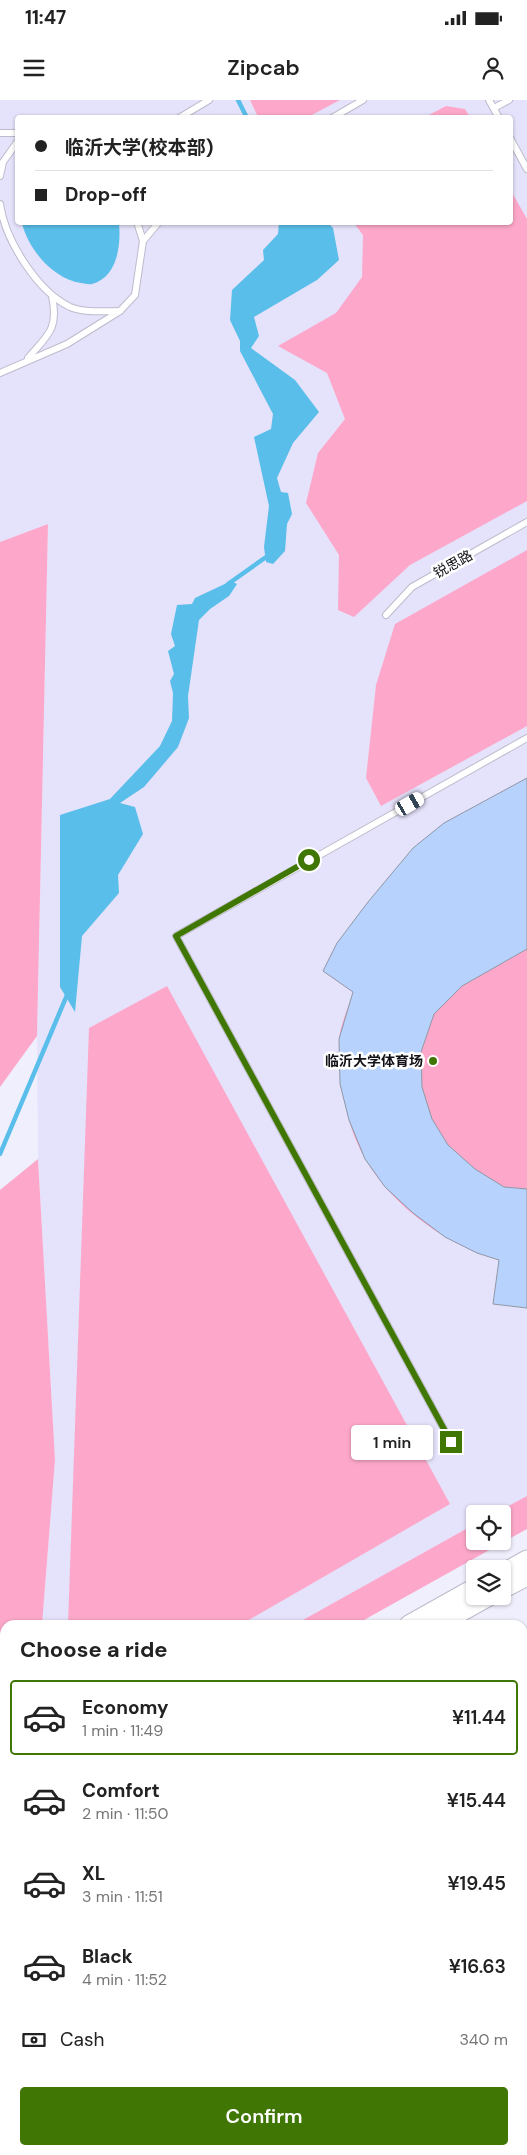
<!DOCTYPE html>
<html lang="en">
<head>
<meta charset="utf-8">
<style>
	body { margin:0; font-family:"DM Sans","Noto Sans SC",sans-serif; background:#f2f2f2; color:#222; height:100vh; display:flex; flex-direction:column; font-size:19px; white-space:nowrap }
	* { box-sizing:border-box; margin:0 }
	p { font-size:16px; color:#767676 }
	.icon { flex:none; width:28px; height:28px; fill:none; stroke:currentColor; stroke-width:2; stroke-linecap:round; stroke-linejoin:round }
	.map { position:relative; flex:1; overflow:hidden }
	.panel { position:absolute; left:0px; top:1520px; width:528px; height:535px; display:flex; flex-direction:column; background:#fff; border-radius:15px 15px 0 0; box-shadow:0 1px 4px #0004 }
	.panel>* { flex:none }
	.hud { position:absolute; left:15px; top:15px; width:498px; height:110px; border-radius:5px; box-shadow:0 1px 4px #0004; display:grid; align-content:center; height:110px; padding:0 20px; background:#fff }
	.tools { position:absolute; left:466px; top:1405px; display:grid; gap:10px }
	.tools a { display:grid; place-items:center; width:45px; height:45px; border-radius:5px; background:#fff; box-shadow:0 1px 4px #0004; font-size:25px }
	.end { position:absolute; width:22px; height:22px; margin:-11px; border:6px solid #407604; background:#fff; box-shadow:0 0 0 2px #fff }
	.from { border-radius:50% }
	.bubble { position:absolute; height:35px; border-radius:5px; background:#fff; box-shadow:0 1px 4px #0004; font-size:16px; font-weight:600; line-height:35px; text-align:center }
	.car { position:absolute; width:15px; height:30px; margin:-15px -8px; border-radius:6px; box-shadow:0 0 4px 1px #0007; background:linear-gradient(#fff 24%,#345 0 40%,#fff 0 76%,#345 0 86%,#fff 0) }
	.hud b { display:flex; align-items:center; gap:18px; height:48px; font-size:19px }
	.hud b+b { border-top:1px solid #e0e0e0 }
	.hud i { width:12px; height:12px; background:#222 }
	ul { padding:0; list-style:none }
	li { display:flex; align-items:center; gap:15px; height:75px; margin:0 10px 8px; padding:0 10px; border:2px solid transparent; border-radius:5px }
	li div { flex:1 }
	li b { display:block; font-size:19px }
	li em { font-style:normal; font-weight:600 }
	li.on { border-color:#407604 }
	li>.icon { width:45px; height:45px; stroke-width:1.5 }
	h2 { padding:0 20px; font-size:22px; line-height:60px }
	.pay { display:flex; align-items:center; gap:12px; height:55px; padding:0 20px; font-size:19px }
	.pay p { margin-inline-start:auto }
	.button { display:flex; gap:10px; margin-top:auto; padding:10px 20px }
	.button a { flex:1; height:58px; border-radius:5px; background:#407604; color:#fff; font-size:20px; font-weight:600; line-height:58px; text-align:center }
	.status { display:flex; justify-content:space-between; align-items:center; height:35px; padding:0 25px; background:#fff; direction:ltr }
	.status svg { height:14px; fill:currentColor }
	header { display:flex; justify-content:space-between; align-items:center; height:65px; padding:0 20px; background:#fff; font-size:22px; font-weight:600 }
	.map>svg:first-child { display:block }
</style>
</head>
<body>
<div class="status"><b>11:47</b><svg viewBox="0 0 49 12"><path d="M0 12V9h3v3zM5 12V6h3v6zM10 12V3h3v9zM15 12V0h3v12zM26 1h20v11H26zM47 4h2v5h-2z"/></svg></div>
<header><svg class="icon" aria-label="menu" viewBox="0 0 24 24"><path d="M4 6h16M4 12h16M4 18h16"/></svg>Zipcab<svg class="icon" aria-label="person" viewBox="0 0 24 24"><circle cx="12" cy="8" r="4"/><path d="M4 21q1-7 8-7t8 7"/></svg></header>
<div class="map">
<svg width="527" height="2055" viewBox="0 0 527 2055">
	<rect width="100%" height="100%" fill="#f0effd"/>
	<!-- built -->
	<g fill="#e5e2fb" fill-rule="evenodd">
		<path d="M0,0h527v1400l-25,14h-27v17l-164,94h-269l13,-165 -17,-301 -1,-123 11,-512 -48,18zM18,18h492v104h-492z"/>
		<path d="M527,1833v222h-386l9,-5h372v-215z"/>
	</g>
	<!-- green -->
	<g fill="#fda8ca">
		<path d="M250,0h90l-32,17h-50z"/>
		<path d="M446,6l19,3 5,8h-45z"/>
		<path d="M510,89l17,30v282l-117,64 -56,52 -16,-7 1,-55 -33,-52 12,-50 27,-34 -18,-46 -49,-27 58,-33 26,-36 1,-42 -9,-12 156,-1z"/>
		<path d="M48,424l-11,512 -37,51v-545z"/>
		<path d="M527,450v176l-146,80 -15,-28 10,-93 19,-61z"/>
		<path d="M527,678v530l-28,-48c-65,-19 -132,-72 -150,-140 -3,-14 -3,-29 -5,-42 -2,-12 -5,-26 -5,-38 1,-15 10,-34 14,-48l-30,-21 14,-28 107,-120z"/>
		<path d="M167,886l283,518 -210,121h-172l21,-597z"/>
		<path d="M38,1059l17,301 -13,165h-37v133l-5,-3v-565z"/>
		<path d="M527,1396v33l-172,96h-61l181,-101v17h27v-27h-8z"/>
		<path d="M5,1830v91l-5,-24v-60z"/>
		<path d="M32,2050h118l-9,5h-108z"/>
	</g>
	<!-- water -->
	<g fill="#59bee9">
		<path d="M22,123h97c2,21 -1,54 -27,61 -3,1 -8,-1 -11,-1 -28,-4 -53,-34 -59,-60z"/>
		<path d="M279,123h49l5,5 6,32 -22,20 -63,37 5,19 -8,12 44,32 24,32 -26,31 -16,35 4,14 7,1 4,21 -5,10 -2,27 -12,13 -7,-2 -2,-15 5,-41 -15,-69 17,-8 2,-15 -33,-63v-10l-10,-21 2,-30 32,-30 -1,-10 15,-16z"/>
		<path d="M231,481l6,3 -8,12 -19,13 -11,11 -11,76 1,22 -11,29 -34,40 -24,16 15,4 8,27 -25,41 1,18 -37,43 -7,76 -15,-25v-172l50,-16 50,-53 12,-25 1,-28 -3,-12 4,-7 -6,-23 7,-5 -4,-12 6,-29 15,-1 3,-6z"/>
	</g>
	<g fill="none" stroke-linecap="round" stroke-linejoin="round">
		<!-- stream -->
		<g stroke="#59bee9" stroke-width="4.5">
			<path d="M238,0l9,18"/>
			<path d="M228,484l41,-29"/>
			<path d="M0,1054l67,-159"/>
		</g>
	</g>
	<!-- building -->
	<path fill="#b7d2fd" stroke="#8f98a6" d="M527,678v171l-65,37 -28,28 -13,38 1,35 10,32 16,26 27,24 29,18 23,2v119l-34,-4 6,-44 -22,-7 -32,-16 -32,-24 -28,-26 -20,-28 -16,-39 -9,-36 -1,-45 14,-47 -30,-21 14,-28 31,-41 45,-54 31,-25z"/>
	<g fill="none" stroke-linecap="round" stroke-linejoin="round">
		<!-- lane casing -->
		<g stroke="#bdbbcc" stroke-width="8">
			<g id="lane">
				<path d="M489,0l10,18"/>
				<path d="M494,8l15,-8"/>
				<path d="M179,18l30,-18"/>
				<path d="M332,18l31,-18"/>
				<path d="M0,33h18"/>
				<path d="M510,38l17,31"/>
				<path d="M0,76l3,-14 15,-21"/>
				<path d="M0,104c5,36 37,87 70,103 14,6 35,4 50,4"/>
				<path d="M143,141l16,-19"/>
				<path d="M28,258c20,-23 31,-29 24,-62"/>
				<path d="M0,273l67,-29 53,-33 15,-16 8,-54 -6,-19"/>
				<path d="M386,515l26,-28 115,-65"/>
				<path d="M451,1342l-275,-506 351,-198"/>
			</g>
		</g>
		<!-- primary casing -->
		<g stroke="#bdbbcc" stroke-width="21">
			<g id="primary">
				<path d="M502,1474l25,-14"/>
				<path d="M502,1489l25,-13"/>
				<path d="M409,1525l66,-37"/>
				<path d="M437,1525l52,-29"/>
				<path d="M0,1676l5,4"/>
				<path d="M0,1755l5,-3"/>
				<path d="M0,1773l5,-3"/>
			</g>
		</g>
		<!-- lane -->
		<use href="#lane" stroke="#fff" stroke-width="6"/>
		<!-- primary -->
		<use href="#primary" stroke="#fff" stroke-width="19"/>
	</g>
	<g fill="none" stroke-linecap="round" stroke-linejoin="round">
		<!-- route -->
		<path stroke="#407604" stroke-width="6" d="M309,760l-133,76 275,506"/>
	</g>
	<!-- markers -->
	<circle fill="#407604" stroke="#fff" stroke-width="2" cx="433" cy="961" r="5"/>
	<g text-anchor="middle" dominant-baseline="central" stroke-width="5" stroke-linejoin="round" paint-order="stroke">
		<!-- street labels -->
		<g font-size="14" fill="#121117" stroke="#fff">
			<text transform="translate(453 464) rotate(-29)">锐思路</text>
		</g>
		<!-- poi labels -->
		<g font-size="14" font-weight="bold" fill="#121117" stroke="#fff" text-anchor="end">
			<text x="423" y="961">临沂大学体育场</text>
		</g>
	</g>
</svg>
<div class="tools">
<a><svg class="icon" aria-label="locate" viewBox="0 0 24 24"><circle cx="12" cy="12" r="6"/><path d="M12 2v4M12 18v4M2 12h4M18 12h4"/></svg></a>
<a><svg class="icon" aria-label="layers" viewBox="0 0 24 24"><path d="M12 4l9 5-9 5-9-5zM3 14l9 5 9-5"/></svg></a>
</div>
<i class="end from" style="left:309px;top:760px"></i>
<i class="end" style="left:451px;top:1342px"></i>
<div class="bubble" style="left:351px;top:1325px;width:82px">1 min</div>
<i class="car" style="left:410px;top:704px;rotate:60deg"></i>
<div class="hud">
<b><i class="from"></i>临沂大学(校本部)</b>
<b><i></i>Drop-off</b>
</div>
<section class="panel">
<h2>Choose a ride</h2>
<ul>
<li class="on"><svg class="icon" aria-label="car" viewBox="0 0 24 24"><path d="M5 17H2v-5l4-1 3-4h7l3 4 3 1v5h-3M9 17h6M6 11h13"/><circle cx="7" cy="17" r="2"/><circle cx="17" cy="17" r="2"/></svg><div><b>Economy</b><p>1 min · 11:49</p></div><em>¥11.44</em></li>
<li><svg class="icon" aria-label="car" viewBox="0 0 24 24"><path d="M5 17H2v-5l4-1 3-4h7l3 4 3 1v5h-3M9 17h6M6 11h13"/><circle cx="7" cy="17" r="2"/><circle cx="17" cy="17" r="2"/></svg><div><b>Comfort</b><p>2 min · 11:50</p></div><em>¥15.44</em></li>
<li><svg class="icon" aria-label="car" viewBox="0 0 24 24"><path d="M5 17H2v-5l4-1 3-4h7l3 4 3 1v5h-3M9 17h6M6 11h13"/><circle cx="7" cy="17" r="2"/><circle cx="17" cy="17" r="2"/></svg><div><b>XL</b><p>3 min · 11:51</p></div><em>¥19.45</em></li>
<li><svg class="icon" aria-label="car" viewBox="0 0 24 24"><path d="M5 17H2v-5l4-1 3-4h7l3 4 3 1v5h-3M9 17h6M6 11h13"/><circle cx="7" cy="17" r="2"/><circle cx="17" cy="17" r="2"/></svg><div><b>Black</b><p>4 min · 11:52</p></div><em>¥16.63</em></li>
</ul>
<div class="pay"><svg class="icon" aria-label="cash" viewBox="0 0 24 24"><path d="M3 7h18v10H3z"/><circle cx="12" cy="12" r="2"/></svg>Cash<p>340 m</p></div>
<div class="button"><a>Confirm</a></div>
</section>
</div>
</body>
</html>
